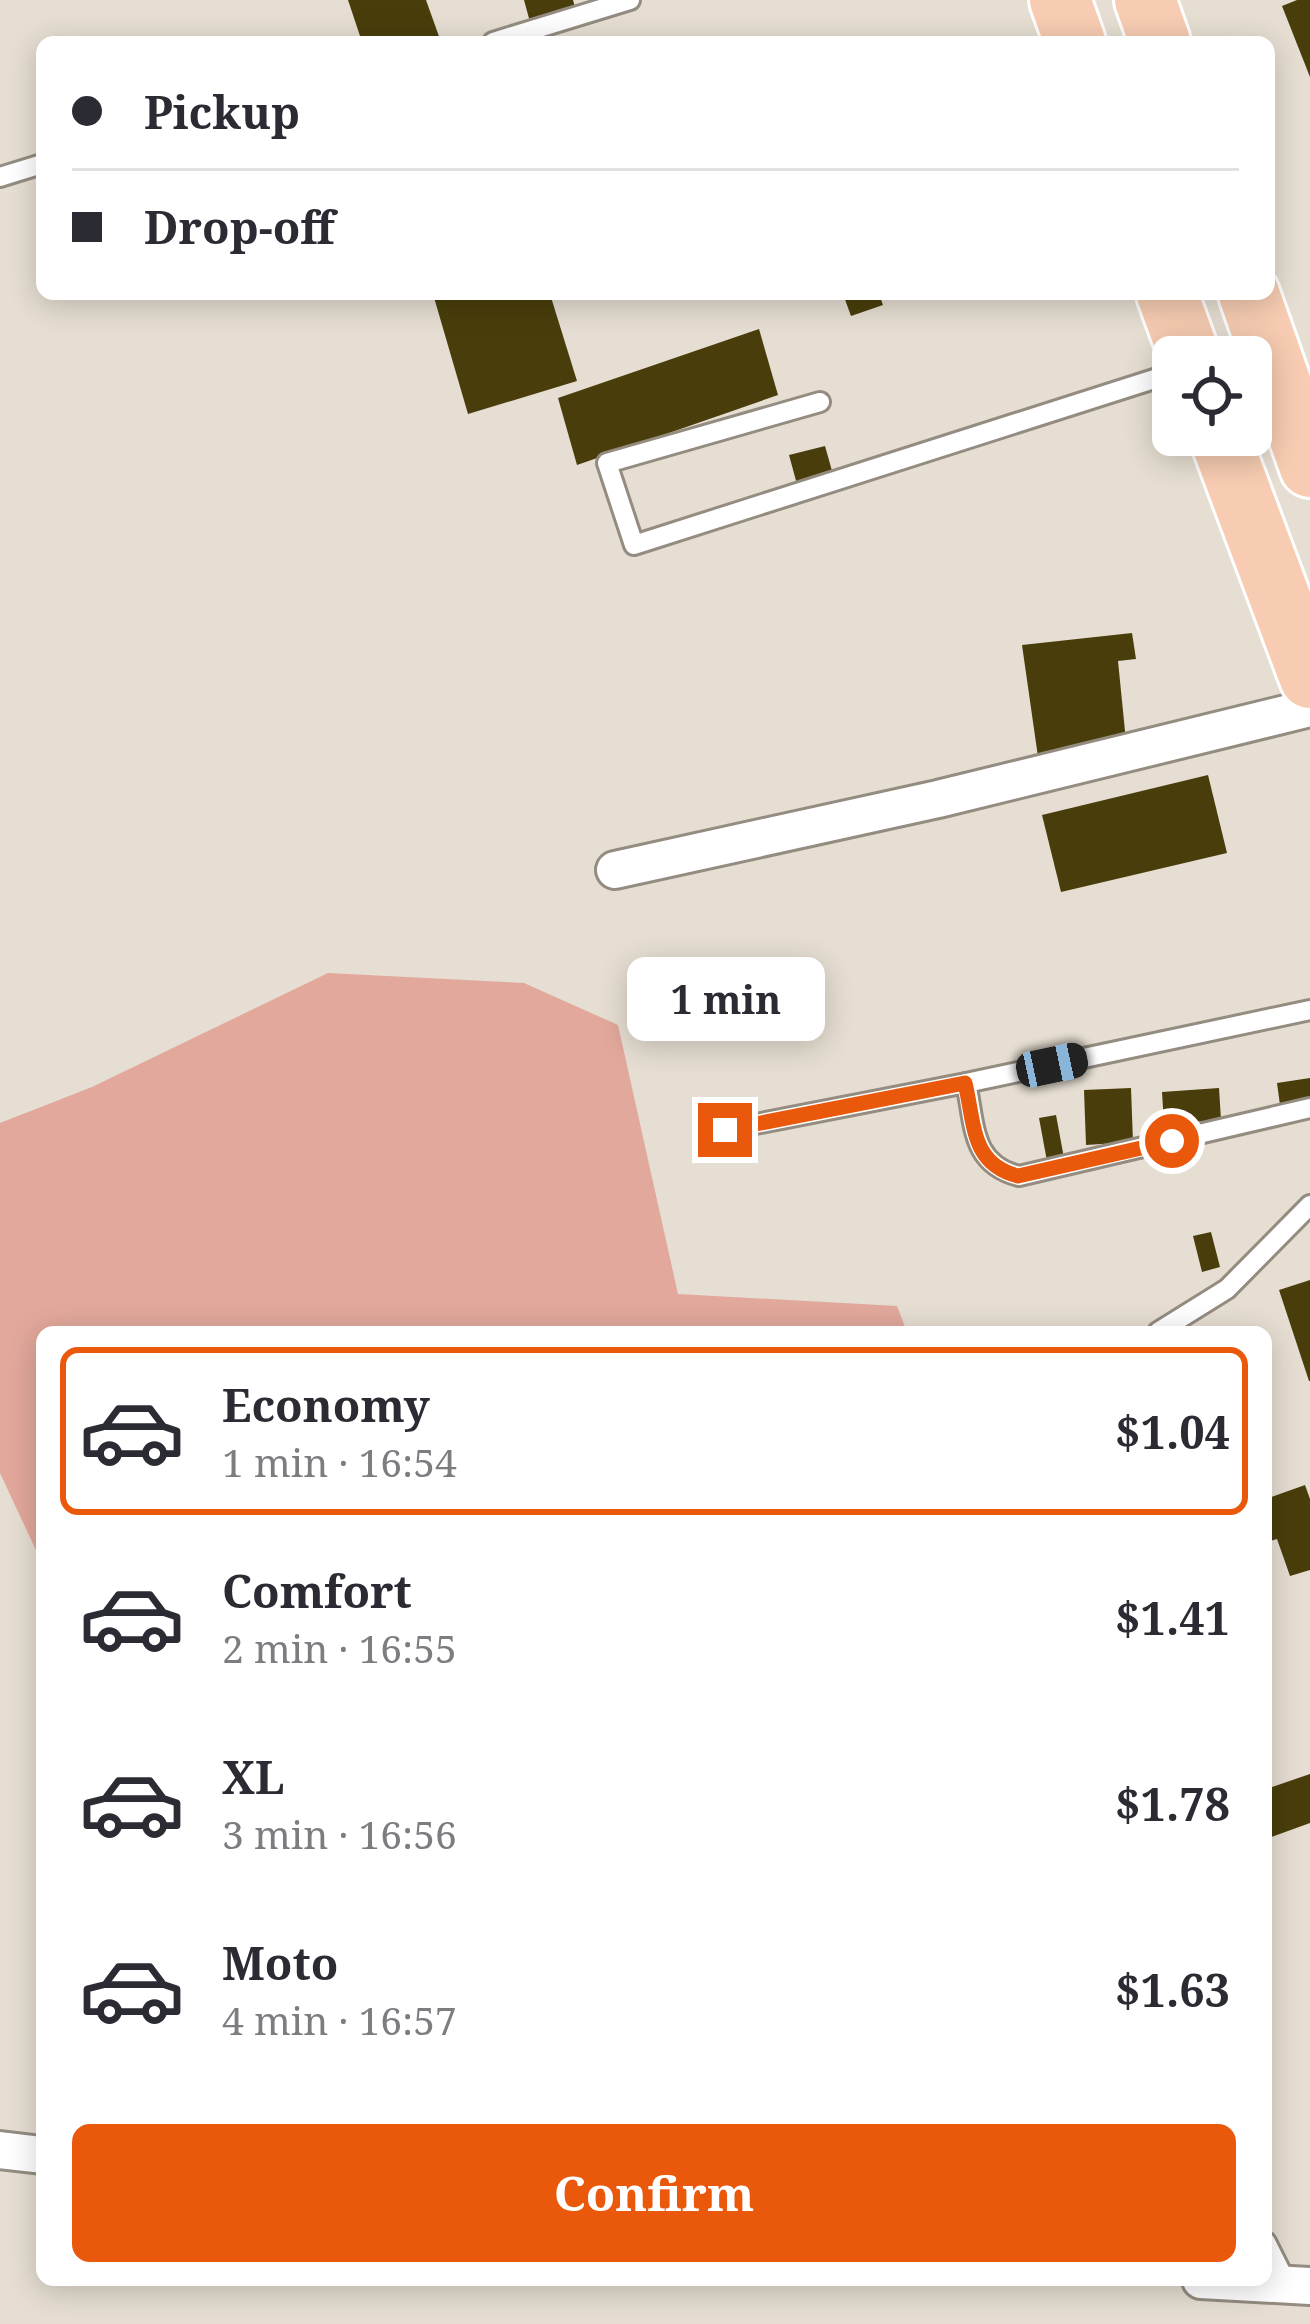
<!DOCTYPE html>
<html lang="en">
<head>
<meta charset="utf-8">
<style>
	body { margin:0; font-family:"Noto Serif",serif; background:#f2f2f3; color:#2b2b33; height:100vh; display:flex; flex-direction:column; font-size:45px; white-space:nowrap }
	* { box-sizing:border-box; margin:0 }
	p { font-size:39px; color:#7c7c81 }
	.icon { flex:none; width:66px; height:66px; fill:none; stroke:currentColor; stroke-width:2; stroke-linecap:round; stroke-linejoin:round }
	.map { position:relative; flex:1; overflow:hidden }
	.drawer { position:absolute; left:36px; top:1326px; width:1236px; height:960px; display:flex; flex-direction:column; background:#fff; border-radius:18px; box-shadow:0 6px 30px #0003 }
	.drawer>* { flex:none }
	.hud { position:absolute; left:36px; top:36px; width:1239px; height:264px; border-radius:18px; box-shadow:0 6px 30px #0003; display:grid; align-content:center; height:264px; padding:0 36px; background:#fff }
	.fabs { position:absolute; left:1152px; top:336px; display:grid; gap:24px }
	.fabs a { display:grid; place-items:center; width:120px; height:120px; border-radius:18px; background:#fff; box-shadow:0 6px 30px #0003; font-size:60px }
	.end { position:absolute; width:54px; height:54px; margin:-27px; border:15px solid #ea580c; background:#fff; box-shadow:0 0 0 6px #fff }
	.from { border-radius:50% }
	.bubble { position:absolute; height:84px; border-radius:18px; background:#fff; box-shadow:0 6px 30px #0003; font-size:39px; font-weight:700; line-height:84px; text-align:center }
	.car { position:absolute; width:36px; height:72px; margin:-36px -18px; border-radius:15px; box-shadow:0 0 9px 3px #0007; background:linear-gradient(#222 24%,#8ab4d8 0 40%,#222 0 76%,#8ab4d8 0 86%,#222 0) }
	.hud b { display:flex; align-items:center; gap:42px; height:114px; font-size:45px }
	.hud b+b { border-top:3px solid #e1e1e2 }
	.hud i { width:30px; height:30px; background:#2b2b33 }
	ul { padding:21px 0 0; list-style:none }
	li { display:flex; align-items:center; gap:36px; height:168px; margin:0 24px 18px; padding:0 12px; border:6px solid transparent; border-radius:18px }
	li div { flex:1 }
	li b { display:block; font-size:45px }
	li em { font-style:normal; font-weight:700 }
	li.current { border-color:#ea580c }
	li>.icon { width:108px; height:108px; stroke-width:1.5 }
	.cta { display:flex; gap:24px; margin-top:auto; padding:24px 36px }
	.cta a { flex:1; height:138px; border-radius:18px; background:#ea580c; color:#fff; font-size:48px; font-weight:700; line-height:138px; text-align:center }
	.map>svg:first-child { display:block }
</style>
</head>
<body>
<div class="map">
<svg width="1310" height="2324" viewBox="0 0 1310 2324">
	<rect width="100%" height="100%" fill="#e6ded2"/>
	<!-- green -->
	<path fill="#e2a89b" d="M328,973l196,10 94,42 60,269 219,12 10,26h-865v231l-42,-90v-350l92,-36z"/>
	<!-- building -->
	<g fill="#493e0b">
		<path d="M348,0h78l15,42h-79z"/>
		<path d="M524,0h49l3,11 -46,11z"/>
		<path d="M1297,0h13v77l-28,-71z"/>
		<path d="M433,294h117l27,87 -109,33z"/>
		<path d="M843,294h36l4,11 -32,11z"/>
		<path d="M759,329l19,66 -201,70 -19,-67z"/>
		<path d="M825,446l9,32 -36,10 -9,-33z"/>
		<path d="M1132,633l4,26 -18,2 8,80 -88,16 -16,-112z"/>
		<path d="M1208,775l19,78 -166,39 -19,-77z"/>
		<path d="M1310,1078v24l-30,3 -3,-22z"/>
		<path d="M1131,1088l2,54 -47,3 -2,-55z"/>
		<path d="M1219,1088l2,32 -57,4 -2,-32z"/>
		<path d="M1056,1115l8,43 -17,3 -8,-43z"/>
		<path d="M1211,1232l9,35 -18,5 -9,-36z"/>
		<path d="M1310,1280v101h-1l-30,-91z"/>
		<path d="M1305,1485l5,14v71l-20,6 -13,-37 -11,3v-43z"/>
		<path d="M1310,1774v49l-44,16v-50z"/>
	</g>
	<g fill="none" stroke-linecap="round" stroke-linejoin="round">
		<!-- service casing -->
		<g stroke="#948c81" stroke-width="24">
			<g id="service">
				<path d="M493,42l137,-42"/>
				<path d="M0,177l42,-13"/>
				<path d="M820,402l-213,61 27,82 539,-172"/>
				<path d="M1310,1010l-344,73c9,42 5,81 53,93l291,-68"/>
				<path d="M725,1130l241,-47"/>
				<path d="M1158,1332l69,-43 83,-84"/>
				<path d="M1266,2242l22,44"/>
			</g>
		</g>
		<!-- minor casing -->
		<g stroke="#948c81" stroke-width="42">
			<g id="minor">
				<path d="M615,870l323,-71 372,-91"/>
				<path d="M0,2150l42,5"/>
				<path d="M1201,2280l109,6"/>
			</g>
		</g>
		<!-- trunk casing -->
		<g stroke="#fff" stroke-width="66">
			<g id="trunk">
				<path d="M1060,0l15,42"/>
				<path d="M1145,0l15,42"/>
				<path d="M1167,294l23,63"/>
				<path d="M1249,294l61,173"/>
				<path d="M1219,435l91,243"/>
			</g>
		</g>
		<!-- service -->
		<use href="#service" stroke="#fff" stroke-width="18"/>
		<!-- minor -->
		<use href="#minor" stroke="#fff" stroke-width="36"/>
		<!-- trunk -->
		<use href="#trunk" stroke="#f7ccb2" stroke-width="60"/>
	</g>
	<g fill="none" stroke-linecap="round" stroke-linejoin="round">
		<!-- route -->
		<path stroke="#ea580c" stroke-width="15" d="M725,1130l240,-47c10,42 6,81 53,93l154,-35"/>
	</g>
</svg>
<div class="fabs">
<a><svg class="icon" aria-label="locate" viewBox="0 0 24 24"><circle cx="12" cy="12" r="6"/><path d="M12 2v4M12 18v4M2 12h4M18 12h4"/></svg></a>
</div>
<i class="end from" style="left:1172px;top:1141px"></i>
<i class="end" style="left:725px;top:1130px"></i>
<div class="bubble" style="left:627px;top:957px;width:198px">1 min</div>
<i class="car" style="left:1052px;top:1065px;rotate:78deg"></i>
<div class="hud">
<b><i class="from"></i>Pickup</b>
<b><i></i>Drop-off</b>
</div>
<section class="drawer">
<ul>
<li class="current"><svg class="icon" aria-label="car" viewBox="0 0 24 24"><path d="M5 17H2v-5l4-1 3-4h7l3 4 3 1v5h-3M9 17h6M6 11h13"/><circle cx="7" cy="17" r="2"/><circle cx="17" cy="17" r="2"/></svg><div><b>Economy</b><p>1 min · 16:54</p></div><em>$1.04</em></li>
<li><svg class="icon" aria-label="car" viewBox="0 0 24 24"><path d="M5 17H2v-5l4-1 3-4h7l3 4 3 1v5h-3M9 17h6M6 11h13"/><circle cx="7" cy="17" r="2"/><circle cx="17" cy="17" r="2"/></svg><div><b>Comfort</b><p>2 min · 16:55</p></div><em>$1.41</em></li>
<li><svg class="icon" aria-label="car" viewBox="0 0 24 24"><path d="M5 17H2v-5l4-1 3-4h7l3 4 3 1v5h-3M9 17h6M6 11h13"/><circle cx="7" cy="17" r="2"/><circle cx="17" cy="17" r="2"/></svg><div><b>XL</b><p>3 min · 16:56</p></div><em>$1.78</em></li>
<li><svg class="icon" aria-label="car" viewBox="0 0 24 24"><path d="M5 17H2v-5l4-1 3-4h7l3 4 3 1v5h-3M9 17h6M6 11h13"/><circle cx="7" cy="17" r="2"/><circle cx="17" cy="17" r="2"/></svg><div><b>Moto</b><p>4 min · 16:57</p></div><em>$1.63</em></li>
</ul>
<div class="cta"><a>Confirm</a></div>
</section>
</div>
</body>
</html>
